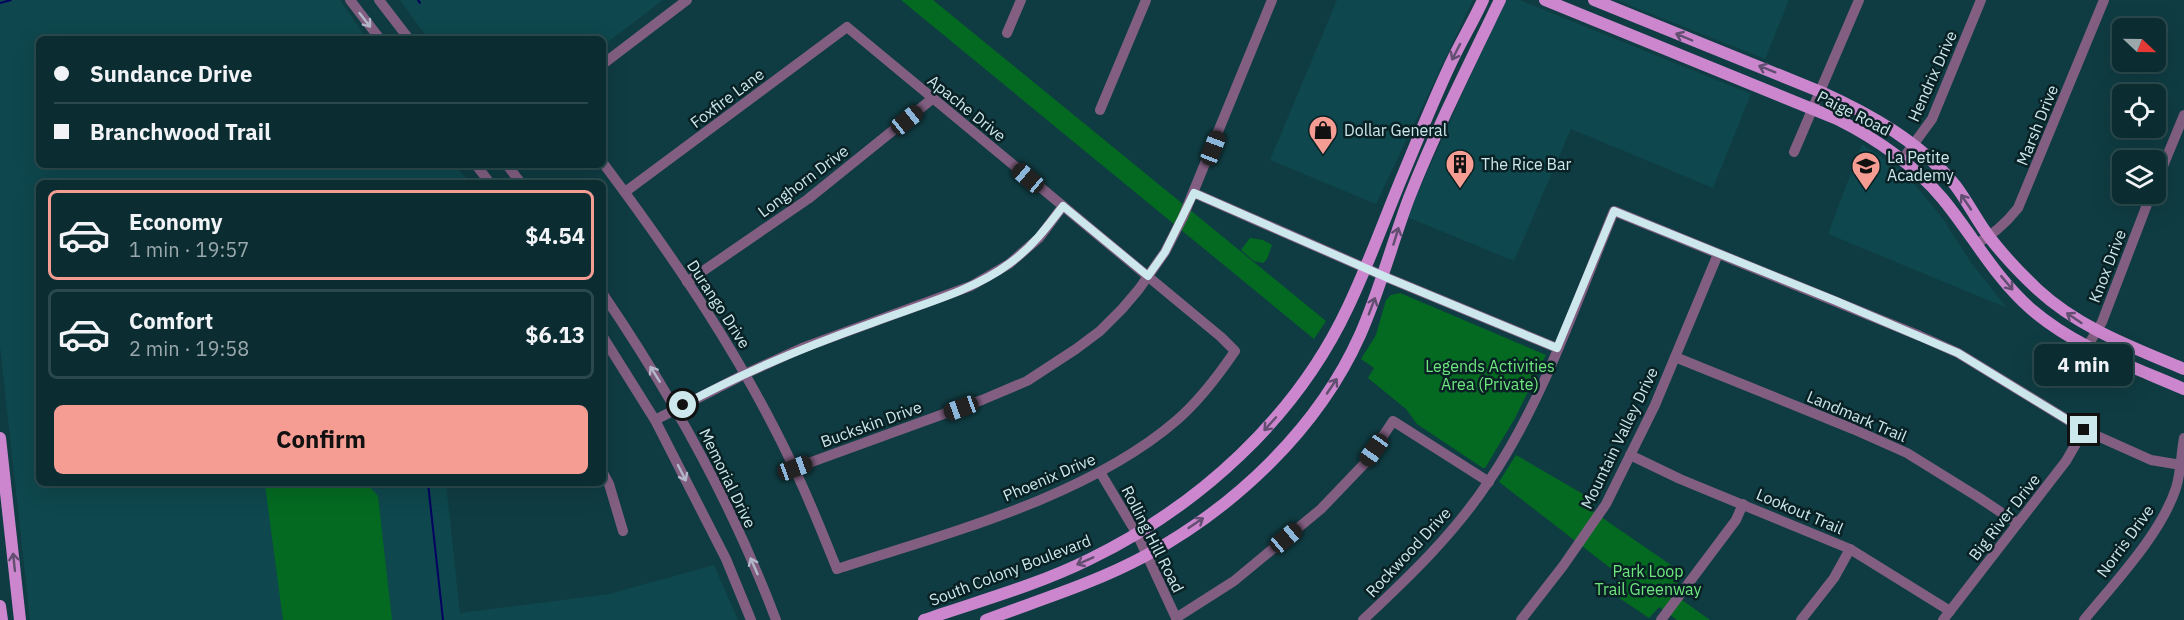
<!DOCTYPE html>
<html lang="en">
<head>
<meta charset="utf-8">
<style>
	body { margin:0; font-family:"IBM Plex Sans",sans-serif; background:#19393e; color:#f1f3f6; height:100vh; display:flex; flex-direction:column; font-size:22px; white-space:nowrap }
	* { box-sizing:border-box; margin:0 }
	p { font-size:20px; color:#9aa8ac }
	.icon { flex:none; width:33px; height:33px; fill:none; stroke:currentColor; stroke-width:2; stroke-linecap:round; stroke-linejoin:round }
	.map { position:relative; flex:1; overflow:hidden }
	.side { position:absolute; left:36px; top:180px; width:570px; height:306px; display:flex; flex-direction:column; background:#0b2d32; border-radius:9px; box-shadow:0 6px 24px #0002,0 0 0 2px #2b494d }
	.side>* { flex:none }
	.guide { position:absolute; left:36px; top:36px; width:570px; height:132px; border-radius:9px; box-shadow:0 6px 24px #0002,0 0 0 2px #2b494d; display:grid; align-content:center; height:132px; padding:0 18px; background:#0b2d32 }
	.needle { width:39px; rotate:112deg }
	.fabs { position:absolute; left:2112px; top:18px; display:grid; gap:12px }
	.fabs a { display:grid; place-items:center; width:54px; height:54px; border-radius:9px; background:#0b2d32; box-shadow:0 6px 24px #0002,0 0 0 2px #2b494d; font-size:30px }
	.end { position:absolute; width:27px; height:27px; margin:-14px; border:8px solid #cce8ec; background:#111; box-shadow:0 0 0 3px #111 }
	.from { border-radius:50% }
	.bubble { position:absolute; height:42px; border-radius:9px; background:#0b2d32; box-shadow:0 6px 24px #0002,0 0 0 2px #2b494d; font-size:20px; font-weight:700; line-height:42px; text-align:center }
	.car { position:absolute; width:18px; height:36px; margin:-18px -9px; border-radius:8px; box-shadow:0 0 4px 2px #0007; background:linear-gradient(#222 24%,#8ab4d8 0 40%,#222 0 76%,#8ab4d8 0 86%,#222 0) }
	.guide b { display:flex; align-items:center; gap:21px; height:57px; font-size:22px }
	.guide b+b { border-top:2px solid #2b494d }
	.guide i { width:15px; height:15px; background:#f1f3f6 }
	ul { padding:10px 0 0; list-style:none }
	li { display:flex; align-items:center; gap:18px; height:90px; margin:0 12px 9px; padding:0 6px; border:3px solid #2b494d; border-radius:9px }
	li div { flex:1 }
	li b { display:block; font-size:22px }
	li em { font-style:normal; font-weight:700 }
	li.current { border-color:#f59c93 }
	li>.icon { width:54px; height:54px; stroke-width:1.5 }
	.primary-button { display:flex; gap:12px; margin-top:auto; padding:12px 18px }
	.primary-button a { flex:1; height:69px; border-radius:9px; background:#f59c93; color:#111; font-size:24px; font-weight:700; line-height:69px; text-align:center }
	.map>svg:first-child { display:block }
</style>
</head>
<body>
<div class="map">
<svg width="2184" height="620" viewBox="0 0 2184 620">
	<rect width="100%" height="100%" fill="#0f3c42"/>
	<!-- built -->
	<g fill="#0e474d">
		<path d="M0,0h340l27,39h-328v126h416l11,13 -4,5h-423v300h407l14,130 149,-19 105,-29 24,55h-708l-30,-274z"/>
		<path d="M400,0h263l-60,46v-7h-175z"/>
		<path d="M1337,0h136l-97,204 -106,-44z"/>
		<path d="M1506,0h14l231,94 -38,94 -142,-59 -57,132 -107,-44 57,-127z"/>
		<path d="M1616,0h173l-24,59z"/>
		<path d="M1862,144l44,30 37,45 29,45 35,44 -179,-74z"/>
	</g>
	<!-- green -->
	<g fill="#046a21">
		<path d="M901,0h32l393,321 -12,18z"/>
		<path d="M1250,238l13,2 9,5 -5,14 -4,4 -9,-2 -13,-11z"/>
		<path d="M1400,293l146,62 -31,63 -30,50h-2l-66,-44 -11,-15 -38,-31 6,-10 -13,-9 15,-24 10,-35 5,-5z"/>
		<path d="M1516,455l79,46 -4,9 93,64 -13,18 39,28h-33l-18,-13 -10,11 -37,-25 10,-16 -123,-95z"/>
		<path d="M281,483h85l12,13 14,124h-109l-18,-135z"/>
	</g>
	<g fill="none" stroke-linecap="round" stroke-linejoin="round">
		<!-- stream -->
		<g stroke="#040361" stroke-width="2">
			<path d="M418,0l2,3"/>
			<path d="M0,3l11,-3"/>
			<path d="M449,39h1"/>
			<path d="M428,483l15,137"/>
		</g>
		<!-- minor -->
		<g stroke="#825f82" stroke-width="10">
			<path d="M350,0l30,39"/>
			<path d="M379,0l30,39"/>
			<path d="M1007,33l14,-33"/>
			<path d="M603,64l84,-64"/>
			<path d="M1100,110l46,-110"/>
			<path d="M1794,152l65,-152"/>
			<path d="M1902,160l30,-41 49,-119"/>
			<path d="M603,163c72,96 140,196 191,305 16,33 29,67 43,101 111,-36 251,-72 340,-149 23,-20 41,-44 58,-69l-14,-14 -374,-310 -222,165"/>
			<path d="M476,165l14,18"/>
			<path d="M507,165l14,18"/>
			<path d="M2156,183l28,-68"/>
			<path d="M1194,193l194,85 169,70"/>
			<path d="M1976,244c17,-9 30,-21 42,-36l86,-208"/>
			<path d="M687,282l121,-83 124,-100"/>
			<path d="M603,294c70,103 129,209 173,326"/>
			<path d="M603,337l52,83 71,139 25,61"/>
			<path d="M2087,347l15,-25 49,-128"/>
			<path d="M1675,357l178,72 54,24 71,44 39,26"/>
			<path d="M655,420l90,-46 57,-26 169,-62 38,-22 30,-26 24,-32"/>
			<path d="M1630,455l50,24 170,70 100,62"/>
			<path d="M795,468l187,-68 45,-19 49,-32 24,-18 22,-22 17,-20 26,-37 18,-35 89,-217"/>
			<path d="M1100,472l37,62 40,86"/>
			<path d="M603,473l6,11 14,47"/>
			<path d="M1176,618l58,-37 87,-72 44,-46 28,-42 96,61"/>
			<path d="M1363,620c46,-43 91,-86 126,-139 54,-79 88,-181 125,-270l306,125 38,17 126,77 67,30 30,5"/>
			<path d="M1521,620l42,-54 43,-62 49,-99 63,-151"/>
			<path d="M1661,620l75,-100 7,-16"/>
			<path d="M1801,620l33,-42 16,-29"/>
			<path d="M1943,620l123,-159 18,-31"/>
			<path d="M2084,620c31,-38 77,-86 92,-132 5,-16 5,-34 8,-50"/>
		</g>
		<!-- major -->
		<g stroke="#cc86cd" stroke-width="12">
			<path d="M1545,0l292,119c40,20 76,45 105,79 30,36 53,80 89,111 44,38 100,57 153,80"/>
			<path d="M1594,0l227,92c49,22 99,50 134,93 13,17 22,36 35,53 14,18 30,35 47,51 42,39 95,58 147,80"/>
			<path d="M0,438l20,182"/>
			<path d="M0,606l2,14"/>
			<path d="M924,620c55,-19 114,-35 166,-61 109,-53 206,-141 258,-252 22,-46 39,-95 59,-142 14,-34 28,-68 43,-100 10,-22 23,-43 33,-65"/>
			<path d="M986,620c53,-20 109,-37 159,-64 90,-49 173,-127 215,-221 20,-45 32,-92 49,-137 27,-68 59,-132 91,-198"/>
		</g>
	</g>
	<!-- one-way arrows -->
	<defs><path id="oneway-shaft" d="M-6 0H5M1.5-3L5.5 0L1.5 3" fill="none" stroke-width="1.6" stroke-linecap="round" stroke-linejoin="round" transform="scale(1.5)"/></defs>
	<g stroke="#b2b8c7">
		<use href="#oneway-shaft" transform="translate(365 20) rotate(52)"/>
		<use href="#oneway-shaft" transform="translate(655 374) rotate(-122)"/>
		<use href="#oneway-shaft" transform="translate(682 473) rotate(63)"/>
		<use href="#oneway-shaft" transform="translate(754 566) rotate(-114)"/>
	</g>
	<g stroke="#614e70">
		<use href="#oneway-shaft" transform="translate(1684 37) rotate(-157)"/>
		<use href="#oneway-shaft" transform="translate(1456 52) rotate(117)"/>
		<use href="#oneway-shaft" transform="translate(1767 69) rotate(-158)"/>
		<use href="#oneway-shaft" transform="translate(1966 202) rotate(-124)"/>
		<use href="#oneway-shaft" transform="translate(1396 236) rotate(-73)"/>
		<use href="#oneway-shaft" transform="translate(2007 283) rotate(50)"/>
		<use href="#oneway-shaft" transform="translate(1372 306) rotate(-69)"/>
		<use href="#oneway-shaft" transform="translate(2074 318) rotate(-146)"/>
		<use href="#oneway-shaft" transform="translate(1332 386) rotate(-56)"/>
		<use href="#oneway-shaft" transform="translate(1270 424) rotate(132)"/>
		<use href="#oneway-shaft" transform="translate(1196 523) rotate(-34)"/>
		<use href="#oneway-shaft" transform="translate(1085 561) rotate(156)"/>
		<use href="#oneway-shaft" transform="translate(14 562) rotate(-96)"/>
	</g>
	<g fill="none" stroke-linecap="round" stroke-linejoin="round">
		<!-- route -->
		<path stroke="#cce8ec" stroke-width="8" d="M683,405c61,-33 124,-59 189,-82 44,-17 100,-31 138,-60 22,-16 37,-36 53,-57l85,70 17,-24 29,-59 194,85 169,70 57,-137 222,90 122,52 126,77"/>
	</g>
	<!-- icons -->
	<defs>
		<g id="shop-pin" transform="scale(1.5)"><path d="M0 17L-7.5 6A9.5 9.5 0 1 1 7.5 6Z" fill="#f59c93" stroke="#092124"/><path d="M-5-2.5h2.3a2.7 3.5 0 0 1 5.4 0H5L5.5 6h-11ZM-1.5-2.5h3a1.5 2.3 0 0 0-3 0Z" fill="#111"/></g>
		<g id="building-pin" transform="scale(1.5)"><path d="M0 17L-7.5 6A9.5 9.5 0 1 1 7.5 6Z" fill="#f59c93" stroke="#092124"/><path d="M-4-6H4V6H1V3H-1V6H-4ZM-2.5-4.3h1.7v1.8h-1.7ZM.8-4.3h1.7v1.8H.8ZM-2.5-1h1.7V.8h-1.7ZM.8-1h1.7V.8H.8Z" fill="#111"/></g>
		<g id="school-pin" transform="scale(1.5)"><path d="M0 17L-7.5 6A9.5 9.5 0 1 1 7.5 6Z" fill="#f59c93" stroke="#092124"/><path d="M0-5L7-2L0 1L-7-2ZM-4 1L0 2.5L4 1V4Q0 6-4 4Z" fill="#111"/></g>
	</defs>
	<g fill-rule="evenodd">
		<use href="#shop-pin" x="1323" y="130"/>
		<use href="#building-pin" x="1460" y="164"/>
		<use href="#school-pin" x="1866" y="166"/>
	</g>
	<g text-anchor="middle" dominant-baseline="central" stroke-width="5" stroke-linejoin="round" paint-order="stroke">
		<!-- street labels -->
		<g font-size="16" fill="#cce8ec" stroke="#092124">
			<text transform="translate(1932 76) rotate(-66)">Hendrix Drive</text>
			<text transform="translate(727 98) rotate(-37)">Foxfire Lane</text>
			<text transform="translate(967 108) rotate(39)">Apache Drive</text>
			<text transform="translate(1854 113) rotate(27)">Paige Road</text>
			<text transform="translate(2037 125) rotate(-68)">Marsh Drive</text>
			<text transform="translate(803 181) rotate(-37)">Longhorn Drive</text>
			<text transform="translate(2107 266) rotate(-69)">Knox Drive</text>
			<text transform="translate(719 304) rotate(57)">Durango Drive</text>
			<text transform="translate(1857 416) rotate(23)">Landmark Trail</text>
			<text transform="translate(871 424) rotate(-20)">Buckskin Drive</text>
			<text transform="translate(1619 438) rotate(-64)">Mountain Valley Drive</text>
			<text transform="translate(1049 477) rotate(-23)">Phoenix Drive</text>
			<text transform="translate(728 478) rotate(64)">Memorial Drive</text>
			<text transform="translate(1800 511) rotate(23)">Lookout Trail</text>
			<text transform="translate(2004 517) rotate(-52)">Big River Drive</text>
			<text transform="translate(1153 539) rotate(63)">Rolling Hill Road</text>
			<text transform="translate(2125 541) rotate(-54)">Norris Drive</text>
			<text transform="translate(1408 552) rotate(-47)">Rockwood Drive</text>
			<text transform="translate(1010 570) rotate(-21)">South Colony Boulevard</text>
		</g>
		<!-- poi labels -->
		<g font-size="16" fill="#cce8ec" stroke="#092124" text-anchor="start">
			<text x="1344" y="130">Dollar General</text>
			<text x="1887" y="157">La Petite<tspan x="1887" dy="18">Academy</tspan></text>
			<text x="1481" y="164">The Rice Bar</text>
		</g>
		<!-- park labels -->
		<g font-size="16" fill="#6fe77e" stroke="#092124">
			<text x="1490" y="366">Legends Activities<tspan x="1490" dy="18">Area (Private)</tspan></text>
			<text x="1648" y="571">Park Loop<tspan x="1648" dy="18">Trail Greenway</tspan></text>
		</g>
	</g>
</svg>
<div class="fabs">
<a><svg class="needle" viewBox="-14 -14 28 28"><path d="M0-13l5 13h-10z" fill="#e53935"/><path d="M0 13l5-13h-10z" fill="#9aa8ac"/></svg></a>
<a><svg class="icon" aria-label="locate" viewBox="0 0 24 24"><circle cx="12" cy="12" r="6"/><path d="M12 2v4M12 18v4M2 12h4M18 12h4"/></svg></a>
<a><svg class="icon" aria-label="layers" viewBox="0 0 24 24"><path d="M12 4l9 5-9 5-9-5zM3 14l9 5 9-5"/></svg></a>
</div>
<i class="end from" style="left:683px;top:405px"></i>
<i class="end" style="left:2084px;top:430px"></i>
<div class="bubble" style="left:2034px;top:344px;width:99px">4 min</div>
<i class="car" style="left:907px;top:120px;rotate:51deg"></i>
<i class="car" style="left:1213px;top:148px;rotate:21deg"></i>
<i class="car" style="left:1028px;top:178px;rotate:310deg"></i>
<i class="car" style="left:961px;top:408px;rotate:250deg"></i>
<i class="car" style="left:1374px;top:450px;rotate:215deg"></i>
<i class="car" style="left:795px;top:468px;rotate:70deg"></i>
<i class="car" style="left:1286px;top:538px;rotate:50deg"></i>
<div class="guide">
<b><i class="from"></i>Sundance Drive</b>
<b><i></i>Branchwood Trail</b>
</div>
<section class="side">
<ul>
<li class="current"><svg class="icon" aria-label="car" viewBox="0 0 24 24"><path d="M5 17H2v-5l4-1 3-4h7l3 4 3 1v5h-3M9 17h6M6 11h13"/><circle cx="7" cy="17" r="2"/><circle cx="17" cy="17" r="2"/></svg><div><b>Economy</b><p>1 min · 19:57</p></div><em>$4.54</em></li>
<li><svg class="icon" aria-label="car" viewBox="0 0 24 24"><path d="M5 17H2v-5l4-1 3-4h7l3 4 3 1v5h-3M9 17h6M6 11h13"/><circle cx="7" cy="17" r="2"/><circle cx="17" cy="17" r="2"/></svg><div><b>Comfort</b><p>2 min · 19:58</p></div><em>$6.13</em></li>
</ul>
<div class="primary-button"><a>Confirm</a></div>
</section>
</div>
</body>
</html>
